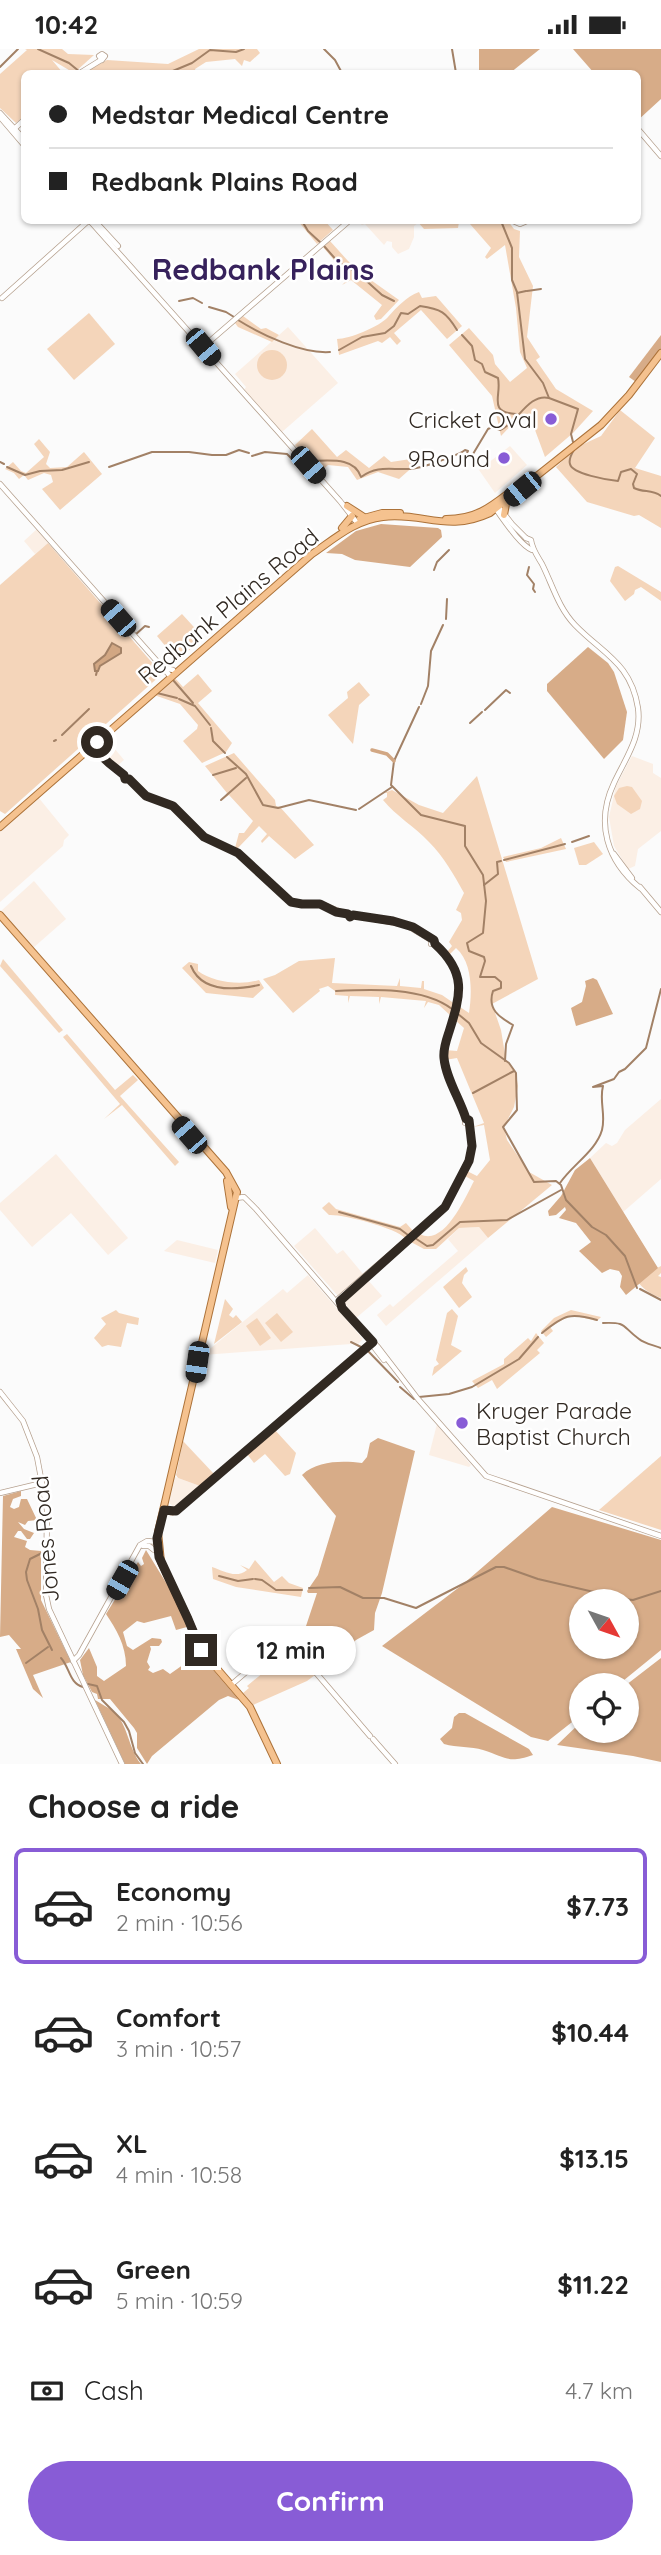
<!DOCTYPE html>
<html lang="en">
<head>
<meta charset="utf-8">
<style>
	body { margin:0; font-family:Quicksand,sans-serif; background:#f6f6f6; color:#222; height:100vh; display:flex; flex-direction:column; font-size:26px; white-space:nowrap }
	* { box-sizing:border-box; margin:0 }
	p { font-size:23px; color:#767676 }
	.icon { flex:none; width:38px; height:38px; fill:none; stroke:currentColor; stroke-width:2; stroke-linecap:round; stroke-linejoin:round }
	.map { position:relative; height:1715px; overflow:hidden }
	.details { display:flex; flex-direction:column; background:#fff; flex:1 }
	.details>* { flex:none }
	.top-card { position:absolute; left:21px; top:21px; width:620px; height:154px; border-radius:10px; box-shadow:0 2px 5px #0004; display:grid; align-content:center; height:154px; padding:0 28px; background:#fff }
	.needle { width:46px; rotate:130deg }
	.tools { position:absolute; left:569px; top:1540px; display:grid; gap:14px }
	.tools a { display:grid; place-items:center; width:70px; height:70px; border-radius:50%; background:#fff; box-shadow:0 2px 5px #0004; font-size:35px }
	.end { position:absolute; width:32px; height:32px; margin:-16px; border:9px solid #312922; background:#fff; box-shadow:0 0 0 4px #fff }
	.from { border-radius:50% }
	.bubble { position:absolute; height:49px; border-radius:24px; background:#fff; box-shadow:0 2px 5px #0004; font-size:23px; font-weight:700; line-height:49px; text-align:center }
	.car { position:absolute; width:21px; height:42px; margin:-21px -10px; border-radius:9px; box-shadow:0 0 5px 2px #0007; background:linear-gradient(#222 24%,#8ab4d8 0 40%,#222 0 76%,#8ab4d8 0 86%,#222 0) }
	.top-card b { display:flex; align-items:center; gap:24px; height:66px; font-size:26px }
	.top-card b+b { border-top:2px solid #e0e0e0 }
	.top-card i { width:18px; height:18px; background:#222 }
	ul { padding:0; list-style:none }
	li { display:flex; align-items:center; gap:21px; height:116px; margin:0 14px 10px; padding:0 14px; border:4px solid transparent; border-radius:10px }
	li div { flex:1 }
	li b { display:block; font-size:26px }
	li em { font-style:normal; font-weight:700 }
	li.selected { border-color:#885cd6 }
	li>.icon { width:63px; height:63px; stroke-width:1.5 }
	h2 { padding:0 28px; font-size:32px; line-height:84px }
	.pay { display:flex; align-items:center; gap:18px; height:77px; padding:0 28px; font-size:26px }
	.pay p { margin-inline-start:auto }
	.cta { display:flex; gap:14px; margin-top:auto; padding:14px 28px }
	.cta a { flex:1; height:80px; border-radius:42px; background:#885cd6; color:#fff; font-size:28px; font-weight:700; line-height:80px; text-align:center }
	.status { display:flex; justify-content:space-between; align-items:center; height:49px; padding:0 35px; background:#fff; direction:ltr }
	.status svg { height:19px; fill:currentColor }
	.map>svg:first-child { display:block }
</style>
</head>
<body>
<div class="status"><b>10:42</b><svg viewBox="0 0 49 12"><path d="M0 12V9h3v3zM5 12V6h3v6zM10 12V3h3v9zM15 12V0h3v12zM26 1h20v11H26zM47 4h2v5h-2z"/></svg></div>
<div class="map">
<svg width="661" height="1715" viewBox="0 0 661 1715">
	<rect width="100%" height="100%" fill="#fbfbfb"/>
	<!-- built -->
	<g fill="#fbefe5">
		<path d="M357,172h60l1,2 -4,3v11l-5,12 -11,5 -6,-7v-5l-5,-1 -3,4 -19,-21 -3,1z"/>
		<path d="M288,278l50,56 -56,49 -38,-42 2,-3 -11,-13z"/>
		<path d="M510,397l17,19 -32,28 -16,-23z"/>
		<path d="M37,480l11,14 -13,11 -11,-13z"/>
		<path d="M106,689l18,22 -7,6 -18,-19z"/>
		<path d="M632,707l21,8v9l8,5v53l-23,18 -3,17 -7,3 -14,-23 -5,-29 7,-31z"/>
		<path d="M38,748l31,38 -5,5 -1,6 -63,56v-72z"/>
		<path d="M34,832l32,38 -33,29 -32,-37z"/>
		<path d="M661,1050v80l-38,33 -33,-54 16,-15 6,3 5,-3 8,-13z"/>
		<path d="M56,1105l72,84 -20,17 -37,-42 -39,34 -32,-37v-7z"/>
		<path d="M479,1178l9,11 -102,88 -9,-11 13,-11 3,3 65,-56 -10,-12 11,-11z"/>
		<path d="M315,1179l22,26 6,-4 20,24 -25,22 -44,-50z"/>
		<path d="M177,1191l41,10 -3,13 -51,-12z"/>
		<path d="M308,1226l55,64 -5,5 -6,-3 -1,3 -148,11 -3,2 83,-68 4,4z"/>
		<path d="M367,1230l15,17 -26,22 -13,-17z"/>
		<path d="M437,1375l34,41 -2,2 -40,-12z"/>
		<path d="M175,1428l25,9 -26,21 -5,-4z"/>
	</g>
	<!-- green -->
	<g fill="#f4d5ba">
		<path d="M25,0h37l6,5 26,1 -20,18 -22,-13 11,13h-39v43l-8,7 -16,-15v-34l27,-24z"/>
		<path d="M199,0h58l3,4 -10,9 -6,-2 -2,6 -7,-7 -29,3 -11,7 1,4h-113l24,-13 61,4z"/>
		<path d="M298,172h27l8,9 -16,14z"/>
		<path d="M417,172h91l6,8 6,2 -1,26 14,29 -6,51 13,20 -4,3 20,29 37,22 -20,22 -28,24 -10,-27 -9,-11h-9l-16,17 -9,-40 -43,-51 20,-17 24,27 2,9 15,18 17,-14 -7,-16 -4,-44 -11,-63 -18,14 -2,-2 6,-9 -21,-24 -11,-2 -1,6 -34,1z"/>
		<path d="M330,192l18,20 16,12 4,-5v10l31,22 -18,19 -5,1 -2,-4 8,-11 -31,-25 -9,5 7,-7 -26,-31z"/>
		<path d="M419,243l3,6 14,-2 26,30 -15,13 -26,-29 -27,23 7,8 -4,4 -7,-8 -8,6 -4,-2 -39,14 -2,-16c12,0 42,-12 51,-22 9,-10 18,-20 31,-25z"/>
		<path d="M89,264l26,31 -41,36 -27,-31z"/>
		<path d="M243,267l18,13 5,-1 13,7 -7,7 -34,-15 -3,-4z"/>
		<circle cx="272" cy="316" r="15"/>
		<path d="M620,361l35,28 -20,30 26,8v52l-22,-13 -5,1 -47,-14 -31,-35 21,-20 24,-11z"/>
		<path d="M312,380l25,28 9,-7 23,18 15,-12 7,6 33,-5 -25,22 -21,-7 -21,8 -9,-13 -20,-2 -9,8 -24,-28z"/>
		<path d="M39,390l11,13 -4,12 4,4 17,-1 17,-15 18,22 -42,36 -18,-21 11,-7 -2,-7 -7,-2 -16,7 -4,-5 -5,4 -5,-6 -9,-4 8,-7 8,9 5,2 18,-16 -10,-13z"/>
		<path d="M48,494l114,131 -157,140 -5,-3v-226z"/>
		<path d="M618,517l43,26v9l-20,-14 -6,3 -1,4 -9,7 -15,-20 5,-14z"/>
		<path d="M182,565l21,23 -20,19 -11,-12 -5,4 -10,-12z"/>
		<path d="M198,625l14,17 -14,12 34,40 -6,9 -24,11 -19,-22 14,-12 1,-4 -18,-21 -26,-9 21,-17 8,9z"/>
		<path d="M359,633l11,13 -11,10 -6,39 -25,-29 20,-17 -1,-6z"/>
		<path d="M234,704l41,47 1,6 4,1 34,38 -19,14 -26,-23 -7,7 -1,-2 6,-7 -8,-8 -22,23 -2,-1 4,-15h5l9,-12 -24,-26 -8,6 6,-8 -22,-27z"/>
		<path d="M477,727l61,203 -46,25 9,26 5,30 10,14 2,12 -4,21 -10,20 3,13 22,32 23,13 -64,53 -9,-11 -20,1 -23,21h-12l-13,-7 9,-8c24,13 45,-36 54,-53l-9,-5 2,-5 10,5 13,-16 -6,-35 -11,2 11,-4 -27,-65 -12,2v-10l12,1 7,-23 -9,-8 5,-13 9,6c3,-20 4,-50 -13,-65l-7,7 -2,-3 5,-6 -3,-4 13,-22 -1,-7 -5,-3 8,-17c-10,-18 -20,-36 -35,-51 -14,-15 -33,-26 -46,-42l4,-3v-4h-3l8,-3 27,15 24,8z"/>
		<path d="M627,737l5,1 10,14 -2,8 -9,5 -14,-10 -3,-8 5,-8z"/>
		<path d="M561,789l5,11 -60,13 -3,-5 38,-9z"/>
		<path d="M594,793l9,12 -17,11h-7l-5,-17z"/>
		<path d="M335,909l-3,25 65,3 3,-8v8l21,2 1,-7h2v8l18,6 13,9 -4,12 -12,-11 -11,-3 -4,6 2,-7 -45,-4 -2,7v-7l-29,-1 -2,7v-7l-13,-1v-4l-7,-5 -9,3 1,2 -27,22 -30,-34 12,-4 24,-14z"/>
		<path d="M3,910l60,71 -4,3 -59,-67z"/>
		<path d="M189,913l9,2v7c15,11 42,15 61,9l5,8 -11,10 -47,-5 -24,-25z"/>
		<path d="M67,985l48,56 18,-15 5,5 -18,16 59,66 -4,4 -53,-61 -18,14 16,-15 -57,-67z"/>
		<path d="M329,1153l7,7 64,18 6,-4 7,8 -8,7c-9,-10 -62,-24 -76,-23l-7,-7z"/>
		<path d="M623,1163l34,56 4,-2v7l-3,3 3,1v21c-38,-13 -36,-52 -38,-86z"/>
		<path d="M466,1218l2,4 -4,4 -2,8 10,14 -13,11 -16,-21z"/>
		<path d="M225,1250l8,10 -4,6 4,3 3,-3 6,7 -28,22z"/>
		<path d="M452,1260l6,7 -7,29 11,6 -30,25 2,-9 5,-3 -3,-4 11,-47z"/>
		<path d="M116,1261l3,3 20,5 -1,7 -11,-2 -6,24 -13,-2 -6,2 -8,-9 12,-14 -5,-6z"/>
		<path d="M571,1261l30,7 -4,4 -26,-6 -21,12 3,4 -7,6 -5,-6 13,-13z"/>
		<path d="M277,1264l16,19 -12,10 -16,-19z"/>
		<path d="M257,1269l14,20 -11,8 -14,-20z"/>
		<path d="M536,1284l8,10 -7,7 3,3 -43,36 -5,-9 -14,8 -6,-7 32,-17v-5l24,-21 3,3z"/>
		<path d="M275,1381l21,23 -6,21 -5,2 -20,-22 -11,9 -7,-9z"/>
		<path d="M183,1392l31,33 -14,12 -22,-8 -2,-3z"/>
		<path d="M661,1407v74l-62,-20z"/>
		<path d="M255,1511l19,22 8,-6 7,7 14,5 -2,9 -65,-10 -23,-8 -1,-12c12,4 24,12 35,3l-7,-5 9,4z"/>
		<path d="M296,1602l19,24 -8,6 -54,24 -10,-12 6,-5 -2,-2 39,-32z"/>
	</g>
	<!-- forest -->
	<g fill="#d7ac88" fill-rule="evenodd">
		<path d="M479,0h61l-30,24h-31z"/>
		<path d="M573,0h88v50l-24,22v-48h-43z"/>
		<path d="M661,286v14l-25,33 -7,-5z"/>
		<path d="M381,475l57,4 3,2 1,7 -32,30 -55,-7 -13,-6 -16,-1 30,-22z"/>
		<path d="M588,598l20,16 6,9 13,40 -4,28 -19,19 -57,-68v-7z"/>
		<path d="M593,929l4,2 16,34 -37,12 -5,-18 11,-6 4,-16 -1,-5z"/>
		<path d="M590,1109l68,110 -32,27 -6,-8 2,-11 -3,-5 -9,-2 -8,4 -23,-22 12,-9 -15,-19 -17,-5 7,-8 -1,-3 -9,8 -7,1 -1,-5 13,-15 14,-26z"/>
		<path d="M378,1389l37,13 -33,142 -7,20 -1,17 -18,10 -20,18 -7,-1 -4,7 2,5 -4,1 -8,-6 -4,-9 -6,-1 -6,-7 18,-54h-9l-1,-2 11,-16 18,-59 -34,-41c16,-15 41,-14 60,-12l5,-6 3,-14z"/>
		<path d="M21,1442v5l-8,3 -3,8 4,2 5,-2 2,-8h6l10,21 -9,1 -3,4 -7,-3 6,7 10,4 -4,6h-3l-6,-8h-3l-4,6 13,4 -2,6 5,3 11,1v49l30,62 -38,13 10,23 -10,-9 -17,-40h5l-12,-14 -9,2 3,-141z"/>
		<path d="M552,1458l109,33v110l-43,35h-37v30l-33,26 -17,-4 -149,-91 80,-61zM581,1552h45v46h-45z"/>
		<path d="M146,1501l30,49 13,26 -2,2 -11,3 -5,-14 -27,7 -7,-2 -14,11 4,14 6,4 19,-12 9,1 1,3 -3,4h-9l1,3 -4,13 3,5 -2,3 5,3 10,-4 7,5 27,-19 4,1 38,44 -11,-4 -9,4 -67,56 -5,8 -10,-16v-15l-3,-5 -24,-29h-12l-1,-5 -5,-2 -9,-17 -3,-15 9,-12 8,19v9l7,5 22,-15c0,-21 -10,-37 -20,-52l32,-52 3,4 3,-2 -2,-6z"/>
		<path d="M661,1609v104l-28,-6 -76,-11 24,-23v9h45v-46z"/>
		<path d="M95,1651c6,4 13,7 19,12 14,12 14,36 27,52h-16z"/>
		<path d="M459,1664h6l64,36 4,6c-26,9 -27,2 -50,-5 -12,-4 -26,-2 -39,-6l-4,-5 12,-11 2,-11z"/>
	</g>
	<!-- water -->
	<path fill="#d2a783" stroke="#a28166" stroke-width="2" d="M112,594l9,5v5l-21,13 -2,5h-3l-1,-7 11,-9z"/>
	<g fill="none" stroke-linecap="round" stroke-linejoin="round">
		<!-- stream -->
		<g stroke="#a28166" stroke-width="2">
			<path d="M38,0l31,14 11,9"/>
			<path d="M324,0l11,11 7,13"/>
			<path d="M452,0l4,24"/>
			<path d="M0,18l18,-18"/>
			<path d="M122,24h2"/>
			<path d="M168,24l24,-10 18,-13 26,2 8,-3"/>
			<path d="M302,172l6,10 13,12"/>
			<path d="M501,172l11,27v32l5,12 8,67 18,24 6,15 29,11 -7,25 2,8"/>
			<path d="M324,197l15,17 17,9"/>
			<path d="M361,227l21,19 12,6"/>
			<path d="M527,242l14,-2"/>
			<path d="M517,244l9,-2"/>
			<path d="M179,252l14,-3 9,5"/>
			<path d="M209,258l17,5 8,5"/>
			<path d="M238,271c24,15 64,34 92,32"/>
			<path d="M462,286l10,11 3,14 7,4 3,8 13,6c4,18 -11,34 18,36"/>
			<path d="M339,301l23,-13 23,-4 9,-7 7,-13 7,1 12,-8c21,3 26,6 37,24"/>
			<path d="M575,399c-2,4 -7,10 -5,16 2,10 38,16 48,17l3,-9 10,-3 6,5 -4,10 1,4c10,5 18,1 27,8"/>
			<path d="M252,407l13,-4 22,2 11,11 5,-1"/>
			<path d="M309,412c19,0 45,-5 52,16 17,-12 29,-7 48,-8 10,0 48,-13 56,-19l3,1 -2,4 3,1 4,-2 15,-25 4,-2 8,3c17,-6 28,-37 49,-32"/>
			<path d="M0,413l4,2"/>
			<path d="M7,418l18,8 15,-4 22,-1 27,-8"/>
			<path d="M109,418l43,-15h37l23,3h14l13,-5 10,3"/>
			<path d="M529,518l-2,8 7,9 -1,5 2,3"/>
			<path d="M434,521l3,-8 12,-12"/>
			<path d="M446,570l1,-20"/>
			<path d="M135,586l10,-9 4,1"/>
			<path d="M96,626l1,-4"/>
			<path d="M173,631l20,23"/>
			<path d="M157,644l20,5"/>
			<path d="M179,650l16,7 15,19"/>
			<path d="M421,655l7,-18 3,-35 12,-26"/>
			<path d="M419,658l-25,54 -3,24 30,30 44,11v20l18,29 3,26 -3,32 -16,10 2,8 15,6 1,4 -5,16h15l6,5v6l-8,3c-6,18 6,26 20,34l-7,19 -1,17"/>
			<path d="M485,661l21,-20 4,3"/>
			<path d="M470,674l12,-11"/>
			<path d="M211,679l2,13 12,12"/>
			<path d="M62,686l27,-26"/>
			<path d="M54,692l2,-1"/>
			<path d="M227,708l19,17 17,31 15,3 31,-8 47,10"/>
			<path d="M213,726l23,-7"/>
			<path d="M221,751l25,-22"/>
			<path d="M359,760l33,-22"/>
			<path d="M572,793l17,-6"/>
			<path d="M504,811l61,-16"/>
			<path d="M484,836l14,-11 -1,-12 4,-1"/>
			<path d="M191,917c11,27 45,24 68,19"/>
			<path d="M336,942c36,-2 87,-4 116,18"/>
			<path d="M458,965l11,9 12,20 28,20 7,10 1,37 -14,17 31,55 22,-1 5,4 5,15 26,27 14,8 19,21 12,32"/>
			<path d="M473,1044l41,-22"/>
			<path d="M560,1134c12,-18 36,-32 42,-53 4,-15 -3,-29 1,-44l-10,1 21,-8 5,-7 6,-3 21,-21 15,-59"/>
			<path d="M339,1163l61,17 8,6"/>
			<path d="M415,1189l12,8 6,-1 27,-23 47,-2 54,-30"/>
			<path d="M640,1240l21,11"/>
			<path d="M603,1274c25,-1 18,3 36,16 6,5 15,6 22,9"/>
			<path d="M542,1284c22,-18 28,-21 55,-13"/>
			<path d="M351,1293l10,5"/>
			<path d="M368,1302l30,31"/>
			<path d="M400,1338l14,12"/>
			<path d="M419,1348l30,-3 23,-7 47,-28 19,-22"/>
			<path d="M42,1504l-12,6 -4,13 1,8 11,29 4,21 10,20"/>
			<path d="M219,1527l19,5 15,-2"/>
			<path d="M255,1530l7,1 14,10h26"/>
			<path d="M309,1539l31,-1 23,11h21l32,10 80,-41h8l34,12 86,20 9,1 28,-9"/>
			<path d="M61,1609c9,10 8,25 22,29"/>
			<path d="M26,1614l22,-16"/>
			<path d="M88,1635l9,2 5,14 22,22 5,9 6,22 8,11"/>
		</g>
		<!-- canal -->
		<path stroke="#d2a783" stroke-width="3.5" d="M372,701l15,4 7,7"/>
		<!-- tertiary casing -->
		<g stroke="#b5a08e" stroke-width="6">
			<g id="tertiary">
				<path d="M102,5l3,2 -3,4 -3,-4z"/>
				<path d="M80,24l21,-13"/>
				<path d="M0,64l24,26"/>
				<path d="M0,68l24,28"/>
				<path d="M637,79l24,28"/>
				<path d="M13,81l11,-10"/>
				<path d="M90,172l250,280 18,23"/>
				<path d="M95,172l23,25"/>
				<path d="M513,172l7,3 7,-3"/>
				<path d="M2,249l86,-77"/>
				<path d="M203,298l146,-126"/>
				<path d="M0,435l171,193"/>
				<path d="M162,618l11,3"/>
				<path d="M90,695l13,14 21,16"/>
				<path d="M129,730l17,17 27,10 31,31 34,16 53,49c11,3 19,0 29,2 10,2 17,8 28,10"/>
				<path d="M353,866l53,10 25,15"/>
				<path d="M431,891h3l1,4h-4z"/>
				<path d="M435,895c31,29 26,50 14,88 -3,9 -6,17 -5,26 2,21 16,41 22,61"/>
				<path d="M236,1149l8,-1 12,12 95,110"/>
				<path d="M338,1250l107,-92 26,-53 1,-20 -4,-10 -3,-1 1,-4 3,1 -1,4"/>
				<path d="M350,1269l28,29 40,52 68,77 175,60"/>
				<path d="M370,1293l14,18"/>
				<path d="M0,1343l23,29 14,36 10,53 -1,85 3,14 73,155"/>
				<path d="M0,1444l42,-10"/>
				<path d="M162,1461l10,3 5,-2 196,-169"/>
				<path d="M143,1497h6l5,4"/>
				<path d="M73,1612l6,-6 61,-110 7,-4 11,1"/>
				<path d="M231,1636l50,-43 7,-2 82,96"/>
				<path d="M373,1690l22,25"/>
			</g>
		</g>
		<!-- secondary casing -->
		<g stroke="#b5a08e" stroke-width="6">
			<g id="secondary">
				<path d="M497,456l15,19 14,14"/>
				<path d="M495,459c9,12 25,37 37,42"/>
				<path d="M526,489l5,2c1,9 7,17 11,24 11,22 16,43 33,61 28,29 56,38 63,83 4,29 -13,51 -24,75 -19,40 -7,78 26,105"/>
				<path d="M614,805l18,24"/>
				<path d="M640,838l21,25"/>
			</g>
		</g>
		<!-- primary casing -->
		<g stroke="#ac7239" stroke-width="8">
			<g id="primary">
				<path d="M347,457l17,11"/>
				<path d="M504,466l2,-11"/>
				<path d="M360,470l22,-6h18"/>
				<path d="M446,470c41,0 54,-23 85,-42"/>
				<path d="M342,479l10,-12"/>
				<path d="M0,778l312,-273c22,-15 43,-34 71,-37 41,-5 64,16 107,-4l111,-88 28,-30 32,-42"/>
				<path d="M0,866l226,257 11,20 -79,340 3,30 27,57 13,31 49,57 27,57"/>
				<path d="M227,1132l4,26"/>
			</g>
		</g>
		<!-- tertiary -->
		<use href="#tertiary" stroke="#fff" stroke-width="4.5"/>
		<!-- secondary -->
		<use href="#secondary" stroke="#fff" stroke-width="4.5"/>
		<!-- primary -->
		<use href="#primary" stroke="#f5c28f" stroke-width="6"/>
	</g>
	<g fill="none" stroke-linecap="round" stroke-linejoin="round">
		<!-- route -->
		<path stroke="#312922" stroke-width="9" d="M97,693l-5,5 17,16 15,12 1,4h4l17,17 27,10 31,31 34,16 53,49 11,2h18l16,8 12,2 2,3 3,-2 40,6 20,6 21,13 1,4c32,29 26,50 14,88 -3,9 -6,17 -5,26 2,21 16,41 22,61l3,1 3,26 -3,15 -24,46 -105,94 2,7 31,34 -197,169 -12,-1 -7,28 2,19 29,62 13,31"/>
	</g>
	<!-- markers -->
	<g fill="#885cd6" stroke="#fff" stroke-width="2.5">
		<circle cx="551" cy="370" r="7"/>
		<circle cx="504" cy="409" r="7"/>
		<circle cx="462" cy="1374" r="7"/>
	</g>
	<g text-anchor="middle" dominant-baseline="central" stroke-width="5" stroke-linejoin="round" paint-order="stroke">
		<!-- poi labels -->
		<g font-size="23" fill="#312922" stroke="#fff" text-anchor="end">
			<text x="537" y="370">Cricket Oval</text>
			<text x="490" y="409">9Round</text>
			<text x="476" y="1361" text-anchor="start">Kruger Parade<tspan x="476" dy="26">Baptist Church</tspan></text>
		</g>
		<!-- street labels -->
		<g font-size="23" fill="#312922" stroke="#fff">
			<text transform="translate(228 557) rotate(-40)">Redbank Plains Road</text>
			<text transform="translate(45 1490) rotate(-95)">Jones Road</text>
		</g>
		<!-- district labels -->
		<g font-size="30" font-weight="bold" fill="#37225c" stroke="#fff">
			<text x="263" y="220">Redbank Plains</text>
		</g>
	</g>
</svg>
<div class="tools">
<a><svg class="needle" viewBox="-14 -14 28 28"><path d="M0-13l5 13h-10z" fill="#e53935"/><path d="M0 13l5-13h-10z" fill="#767676"/></svg></a>
<a><svg class="icon" aria-label="locate" viewBox="0 0 24 24"><circle cx="12" cy="12" r="6"/><path d="M12 2v4M12 18v4M2 12h4M18 12h4"/></svg></a>
</div>
<i class="end from" style="left:97px;top:693px"></i>
<i class="end" style="left:201px;top:1601px"></i>
<div class="bubble" style="left:226px;top:1577px;width:130px">12 min</div>
<i class="car" style="left:203px;top:298px;rotate:140deg"></i>
<i class="car" style="left:308px;top:416px;rotate:139deg"></i>
<i class="car" style="left:522px;top:440px;rotate:231deg"></i>
<i class="car" style="left:118px;top:569px;rotate:319deg"></i>
<i class="car" style="left:189px;top:1086px;rotate:319deg"></i>
<i class="car" style="left:197px;top:1313px;rotate:188deg"></i>
<i class="car" style="left:122px;top:1531px;rotate:210deg"></i>
<div class="top-card">
<b><i class="from"></i>Medstar Medical Centre</b>
<b><i></i>Redbank Plains Road</b>
</div>
</div>
<section class="details">
<h2>Choose a ride</h2>
<ul>
<li class="selected"><svg class="icon" aria-label="car" viewBox="0 0 24 24"><path d="M5 17H2v-5l4-1 3-4h7l3 4 3 1v5h-3M9 17h6M6 11h13"/><circle cx="7" cy="17" r="2"/><circle cx="17" cy="17" r="2"/></svg><div><b>Economy</b><p>2 min · 10:56</p></div><em>$7.73</em></li>
<li><svg class="icon" aria-label="car" viewBox="0 0 24 24"><path d="M5 17H2v-5l4-1 3-4h7l3 4 3 1v5h-3M9 17h6M6 11h13"/><circle cx="7" cy="17" r="2"/><circle cx="17" cy="17" r="2"/></svg><div><b>Comfort</b><p>3 min · 10:57</p></div><em>$10.44</em></li>
<li><svg class="icon" aria-label="car" viewBox="0 0 24 24"><path d="M5 17H2v-5l4-1 3-4h7l3 4 3 1v5h-3M9 17h6M6 11h13"/><circle cx="7" cy="17" r="2"/><circle cx="17" cy="17" r="2"/></svg><div><b>XL</b><p>4 min · 10:58</p></div><em>$13.15</em></li>
<li><svg class="icon" aria-label="car" viewBox="0 0 24 24"><path d="M5 17H2v-5l4-1 3-4h7l3 4 3 1v5h-3M9 17h6M6 11h13"/><circle cx="7" cy="17" r="2"/><circle cx="17" cy="17" r="2"/></svg><div><b>Green</b><p>5 min · 10:59</p></div><em>$11.22</em></li>
</ul>
<div class="pay"><svg class="icon" aria-label="cash" viewBox="0 0 24 24"><path d="M3 7h18v10H3z"/><circle cx="12" cy="12" r="2"/></svg>Cash<p>4.7 km</p></div>
<div class="cta"><a>Confirm</a></div>
</section>
</body>
</html>
